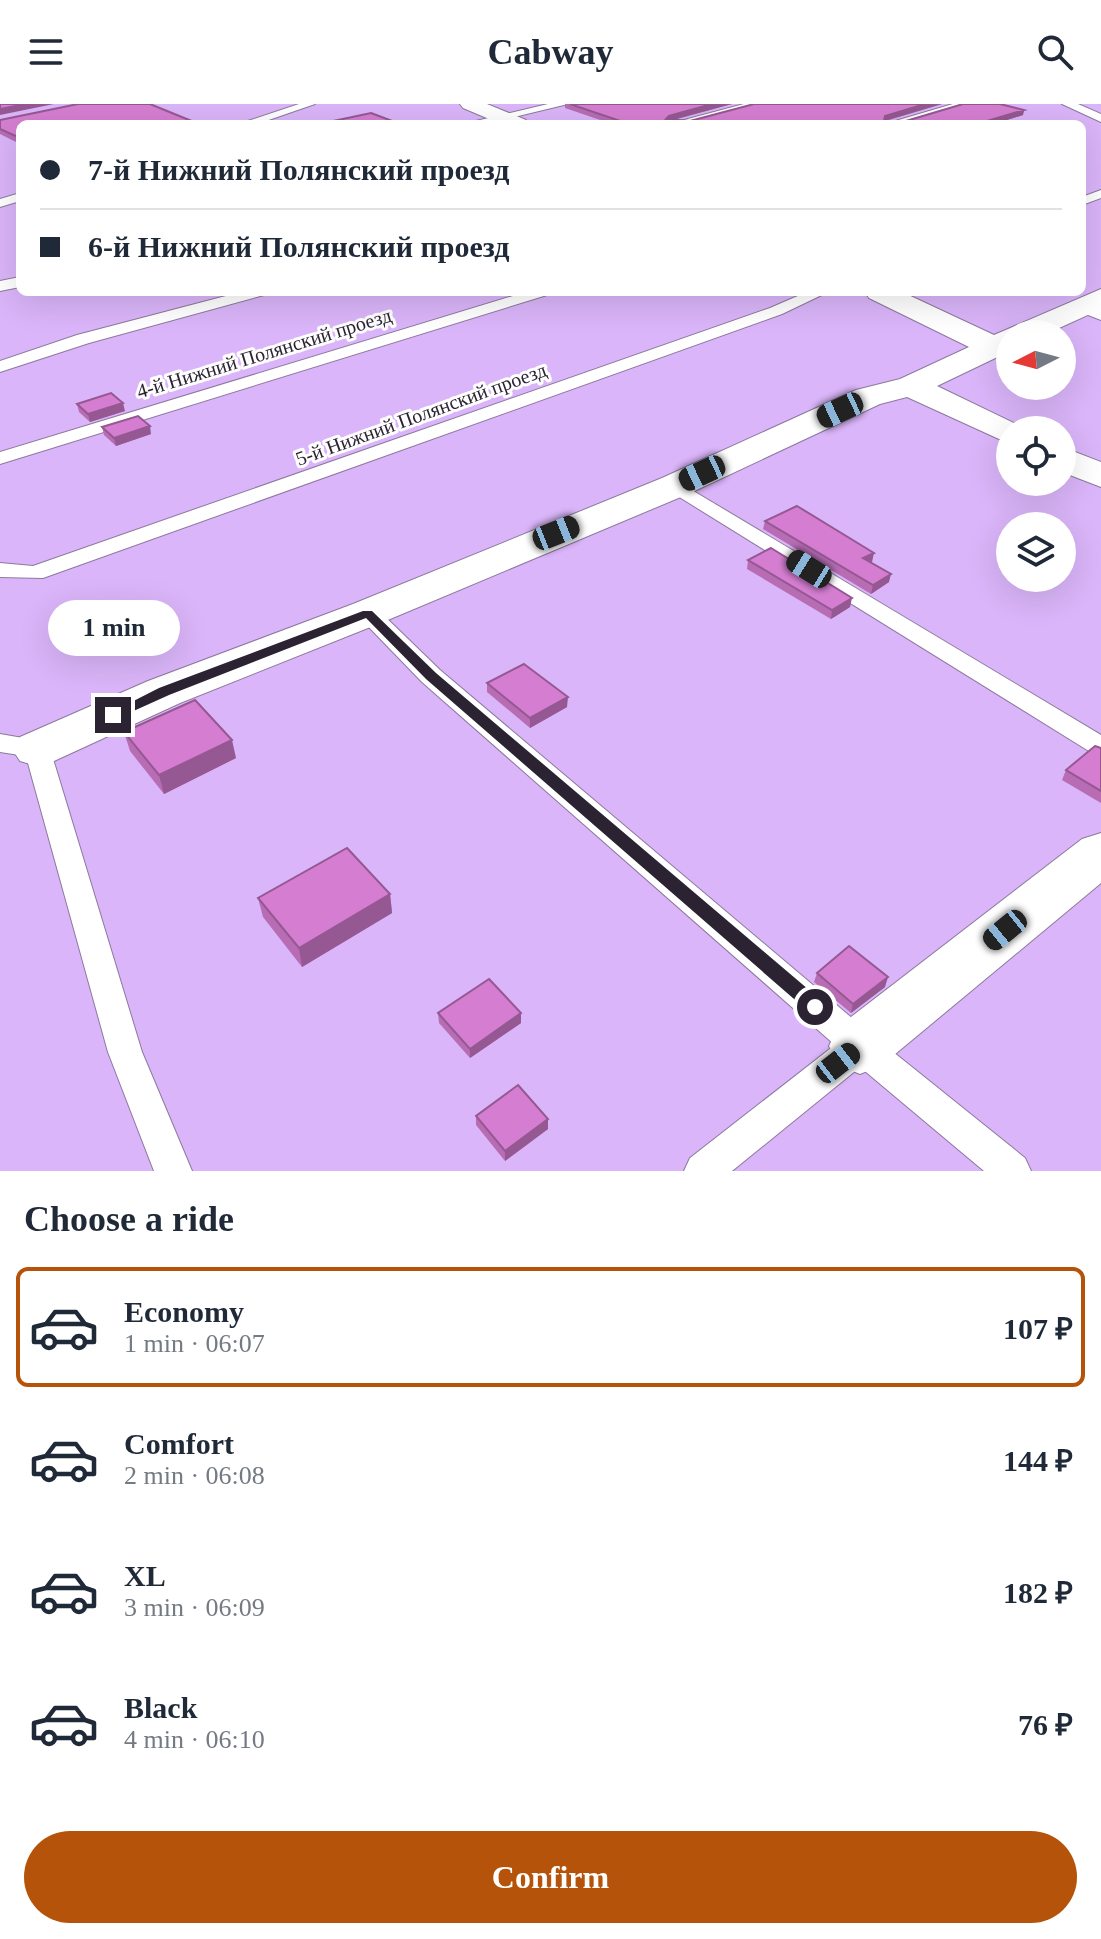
<!DOCTYPE html>
<html lang="en">
<head>
<meta charset="utf-8">
<style>
	body { margin:0; font-family:"Times New Roman",serif; background:#f2f2f3; color:#1f2937; height:100vh; display:flex; flex-direction:column; font-size:30px; white-space:nowrap }
	* { box-sizing:border-box; margin:0 }
	p { font-size:26px; color:#747a83 }
	.icon { flex:none; width:44px; height:44px; fill:none; stroke:currentColor; stroke-width:2; stroke-linecap:round; stroke-linejoin:round }
	.map { position:relative; height:1067px; overflow:hidden }
	.details { display:flex; flex-direction:column; background:#fff; flex:1 }
	.details>* { flex:none }
	.hud { position:absolute; left:16px; top:16px; width:1070px; height:176px; border-radius:12px; box-shadow:0 8px 32px #0002; display:grid; align-content:center; height:176px; padding:0 24px; background:#fff }
	.needle { width:52px; rotate:264deg }
	.tools { position:absolute; left:996px; top:216px; display:grid; gap:16px }
	.tools a { display:grid; place-items:center; width:80px; height:80px; border-radius:50%; background:#fff; box-shadow:0 8px 32px #0002; font-size:40px }
	.end { position:absolute; width:36px; height:36px; margin:-18px; border:10px solid #2b2332; background:#fff; box-shadow:0 0 0 4px #fff }
	.from { border-radius:50% }
	.bubble { position:absolute; height:56px; border-radius:28px; background:#fff; box-shadow:0 8px 32px #0002; font-size:26px; font-weight:700; line-height:56px; text-align:center }
	.car { position:absolute; width:24px; height:48px; margin:-24px -12px; border-radius:10px; box-shadow:0 0 6px 2px #0007; background:linear-gradient(#222 24%,#8ab4d8 0 40%,#222 0 76%,#8ab4d8 0 86%,#222 0) }
	.hud b { display:flex; align-items:center; gap:28px; height:76px; font-size:30px }
	.hud b+b { border-top:2px solid #e0e1e3 }
	.hud i { width:20px; height:20px; background:#1f2937 }
	ul { padding:0; list-style:none }
	li { display:flex; align-items:center; gap:24px; height:120px; margin:0 16px 12px; padding:0 8px; border:4px solid transparent; border-radius:12px }
	li div { flex:1 }
	li b { display:block; font-size:30px }
	li em { font-style:normal; font-weight:700 }
	li.on { border-color:#b45309 }
	li>.icon { width:72px; height:72px; stroke-width:1.5 }
	h2 { padding:0 24px; font-size:36px; line-height:96px }
	.action { display:flex; gap:16px; margin-top:auto; padding:16px 24px }
	.action a { flex:1; height:92px; border-radius:48px; background:#b45309; color:#fff; font-size:32px; font-weight:700; line-height:92px; text-align:center }
	header { display:flex; justify-content:space-between; align-items:center; height:104px; padding:0 24px; background:#fff; font-size:36px; font-weight:700 }
	.map>svg:first-child { display:block }
</style>
</head>
<body>
<header><svg class="icon" aria-label="menu" viewBox="0 0 24 24"><path d="M4 6h16M4 12h16M4 18h16"/></svg>Cabway<svg class="icon" aria-label="search" viewBox="0 0 24 24"><circle cx="10" cy="10" r="6"/><path d="M15 15l6 6"/></svg></header>
<div class="map">
<svg width="1101" height="1067" viewBox="0 0 1101 1067">
	<rect width="100%" height="100%" fill="#e9d4fb"/>
	<!-- green -->
	<path fill="#dab5f9" fill-rule="evenodd" d="M0,0h1101v1067h-1101zM20,20h1062v168h-1062zM1010,230h52v52h-52zM1010,326h52v52h-52zM1010,422h52v52h-52z"/>
	<g fill="none" stroke-linecap="round" stroke-linejoin="round">
		<!-- lane casing -->
		<g stroke="#8c799d" stroke-width="2">
			<g id="lane">
				<path d="M299,0h16l-58,20h-18z"/>
				<path d="M548,0h20l-83,20h-22z"/>
				<path d="M744,0h18l-73,20h-20z"/>
				<path d="M953,0h17l-66,20h-19z"/>
				<path d="M1062,0h16l23,10v8z"/>
				<path d="M1101,86v8l-19,7v-8z"/>
				<path d="M20,89v8l-20,6v-8z"/>
				<path d="M20,173v10l-20,4v-10z"/>
				<path d="M241,188h26l-3,3 -175,48 -89,29v-11l77,-26z"/>
				<path d="M526,188h24l-3,3 -547,169v-12z"/>
				<path d="M807,188h21l-46,22 -739,264 -43,-1v-14l33,3 737,-258z"/>
				<path d="M1081,198l20,7v11l-26,-10 -2,-3z"/>
				<path d="M675,376l426,255v21l-9,-3 -424,-263 -3,-4 3,-4z"/>
				<path d="M368,502l8,2 64,62 432,365 153,123 6,13h-47l-124,-104 -128,104h-48l6,-13 145,-113 -413,-363 -62,-64 -4,-5 4,-5z"/>
				<path d="M0,630l46,8 4,7 92,303 50,119h-38l-46,-119 -82,-296 -26,-4z"/>
			</g>
		</g>
		<!-- street casing -->
		<g stroke="#8c799d" stroke-width="2">
			<g id="street">
				<path d="M460,0h27l39,16 3,4h-28l-38,-16z"/>
				<path d="M1101,185v20l-55,25h-36v17l-73,35 85,41 3,3h-15v14l-103,-47 -27,7 -192,90 -305,128 -203,81 -126,58 -17,5 -17,-5 -8,-12 8,-12 128,-56 205,-77 309,-126 194,-88 44,-11 69,-32 -100,-49 -4,-6h37l92,43z"/>
				<path d="M1062,343l39,15v25l-39,-15z"/>
				<path d="M1101,729v50l-219,182 -22,9 -22,-9 -9,-19 9,-19 244,-188z"/>
			</g>
		</g>
		<!-- lane -->
		<use href="#lane" fill="#fff" fill-rule="evenodd"/>
		<!-- street -->
		<use href="#street" fill="#fff" fill-rule="evenodd"/>
	</g>
	<!-- wall -->
	<g fill="#b76cb4">
		<path d="M565,0h167l-58,16 16,1 64,-17h188l-56,17h20l118,-11 -1,5 -29,9h-382l-47,-16z"/>
		<path d="M0,16l20,4v20l-20,-10z"/>
		<path d="M77,300l48,7 -35,11 -11,-10z"/>
		<path d="M102,323l49,7 -35,12 -12,-11z"/>
		<path d="M765,417l107,41h-1l18,20 -18,12 -108,-65z"/>
		<path d="M748,456l102,47 -19,12 -84,-50z"/>
		<path d="M487,579l80,24 -37,21 -43,-36z"/>
		<path d="M124,628l112,26 -72,36 -34,-43z"/>
		<path d="M1101,644v55l-39,-23 4,-10z"/>
		<path d="M390,790l2,19 -90,54 -39,-50 -5,-19z"/>
		<path d="M817,869l68,14 -34,26 -37,-31z"/>
		<path d="M438,909h83v10l-51,35 -31,-35z"/>
		<path d="M476,1012l72,13 -43,32 -29,-36z"/>
	</g>
	<!-- shaded-wall -->
	<g fill="#955892">
		<path d="M26,0h28l-54,11v-6z"/>
		<path d="M712,0h20l-64,17 -2,-2 3,-3z"/>
		<path d="M925,0h17l-58,17 1,-5z"/>
		<path d="M1024,6l-1,5 -29,9h-17z"/>
		<path d="M123,299l2,8 -35,11 -2,-8z"/>
		<path d="M150,322l1,8 -35,12 -2,-8z"/>
		<path d="M874,449l-2,9 -11,5 2,-9z"/>
		<path d="M891,470l-2,8 -18,12 2,-9z"/>
		<path d="M852,494l-2,9 -19,12 1,-9z"/>
		<path d="M568,593l-1,10 -37,21v-10z"/>
		<path d="M232,636l4,18 -72,36 -5,-19z"/>
		<path d="M390,790l2,19 -90,54 -3,-19z"/>
		<path d="M888,873l-3,10 -34,26 2,-9z"/>
		<path d="M521,909v10l-51,35v-9z"/>
		<path d="M548,1015v10l-43,32v-10z"/>
	</g>
	<!-- building -->
	<g fill="#d57ed1" stroke="#955892" stroke-width="2">
		<path d="M0,0h26l-26,5z"/>
		<path d="M78,0h72l49,20h-179v14l-20,-9v-9z"/>
		<path d="M570,0h142l-43,12 -3,3 24,2 64,-17h171l-40,12 -1,5h22l57,-17h37l24,6 -47,14h-348z"/>
		<path d="M371,9l29,11h-81z"/>
		<path d="M111,289l12,10 -35,11 -11,-10z"/>
		<path d="M138,312l12,10 -36,12 -12,-11z"/>
		<path d="M797,402l77,47 -11,5 28,16 -18,11 -108,-64z"/>
		<path d="M771,444l81,50 -20,12 -84,-50z"/>
		<path d="M524,560l44,33 -38,21 -43,-35z"/>
		<path d="M195,596l37,40 -73,35 -35,-43z"/>
		<path d="M1095,642l6,2v43l-35,-21z"/>
		<path d="M347,744l43,46 -91,54 -41,-50z"/>
		<path d="M849,842l39,31 -35,27 -36,-31z"/>
		<path d="M489,875l32,34 -51,36 -32,-36z"/>
		<path d="M518,981l30,34 -43,32 -29,-35z"/>
	</g>
	<!-- route -->
	<path fill="#2b2332" d="M363,507h9l64,62 386,328 2,6 -2,5h-13l-383,-333 -60,-61 -197,77 -51,23h-10l-2,-3 53,-27z"/>
	<g text-anchor="middle" dominant-baseline="central" stroke-width="6" stroke-linejoin="round" paint-order="stroke">
		<!-- far-street labels -->
		<g font-size="20" fill="#2b2332" stroke="#fefefe">
			<text transform="translate(264 249) rotate(-17)">4-й Нижний Полянский проезд</text>
			<text transform="translate(421 310) rotate(-20)">5-й Нижний Полянский проезд</text>
		</g>
	</g>
</svg>
<div class="tools">
<a><svg class="needle" viewBox="-14 -14 28 28"><path d="M0-13l5 13h-10z" fill="#e53935"/><path d="M0 13l5-13h-10z" fill="#747a83"/></svg></a>
<a><svg class="icon" aria-label="locate" viewBox="0 0 24 24"><circle cx="12" cy="12" r="6"/><path d="M12 2v4M12 18v4M2 12h4M18 12h4"/></svg></a>
<a><svg class="icon" aria-label="layers" viewBox="0 0 24 24"><path d="M12 4l9 5-9 5-9-5zM3 14l9 5 9-5"/></svg></a>
</div>
<i class="end from" style="left:815px;top:903px"></i>
<i class="end" style="left:113px;top:611px"></i>
<div class="bubble" style="left:48px;top:496px;width:132px">1 min</div>
<i class="car" style="left:840px;top:306px;rotate:245deg"></i>
<i class="car" style="left:702px;top:369px;rotate:245deg"></i>
<i class="car" style="left:556px;top:429px;rotate:68deg"></i>
<i class="car" style="left:809px;top:465px;rotate:302deg"></i>
<i class="car" style="left:1005px;top:826px;rotate:231deg"></i>
<i class="car" style="left:838px;top:959px;rotate:52deg"></i>
<div class="hud">
<b><i class="from"></i>7-й Нижний Полянский проезд</b>
<b><i></i>6-й Нижний Полянский проезд</b>
</div>
</div>
<section class="details">
<h2>Choose a ride</h2>
<ul>
<li class="on"><svg class="icon" aria-label="car" viewBox="0 0 24 24"><path d="M5 17H2v-5l4-1 3-4h7l3 4 3 1v5h-3M9 17h6M6 11h13"/><circle cx="7" cy="17" r="2"/><circle cx="17" cy="17" r="2"/></svg><div><b>Economy</b><p>1 min · 06:07</p></div><em>107 ₽</em></li>
<li><svg class="icon" aria-label="car" viewBox="0 0 24 24"><path d="M5 17H2v-5l4-1 3-4h7l3 4 3 1v5h-3M9 17h6M6 11h13"/><circle cx="7" cy="17" r="2"/><circle cx="17" cy="17" r="2"/></svg><div><b>Comfort</b><p>2 min · 06:08</p></div><em>144 ₽</em></li>
<li><svg class="icon" aria-label="car" viewBox="0 0 24 24"><path d="M5 17H2v-5l4-1 3-4h7l3 4 3 1v5h-3M9 17h6M6 11h13"/><circle cx="7" cy="17" r="2"/><circle cx="17" cy="17" r="2"/></svg><div><b>XL</b><p>3 min · 06:09</p></div><em>182 ₽</em></li>
<li><svg class="icon" aria-label="car" viewBox="0 0 24 24"><path d="M5 17H2v-5l4-1 3-4h7l3 4 3 1v5h-3M9 17h6M6 11h13"/><circle cx="7" cy="17" r="2"/><circle cx="17" cy="17" r="2"/></svg><div><b>Black</b><p>4 min · 06:10</p></div><em>76 ₽</em></li>
</ul>
<div class="action"><a>Confirm</a></div>
</section>
</body>
</html>
